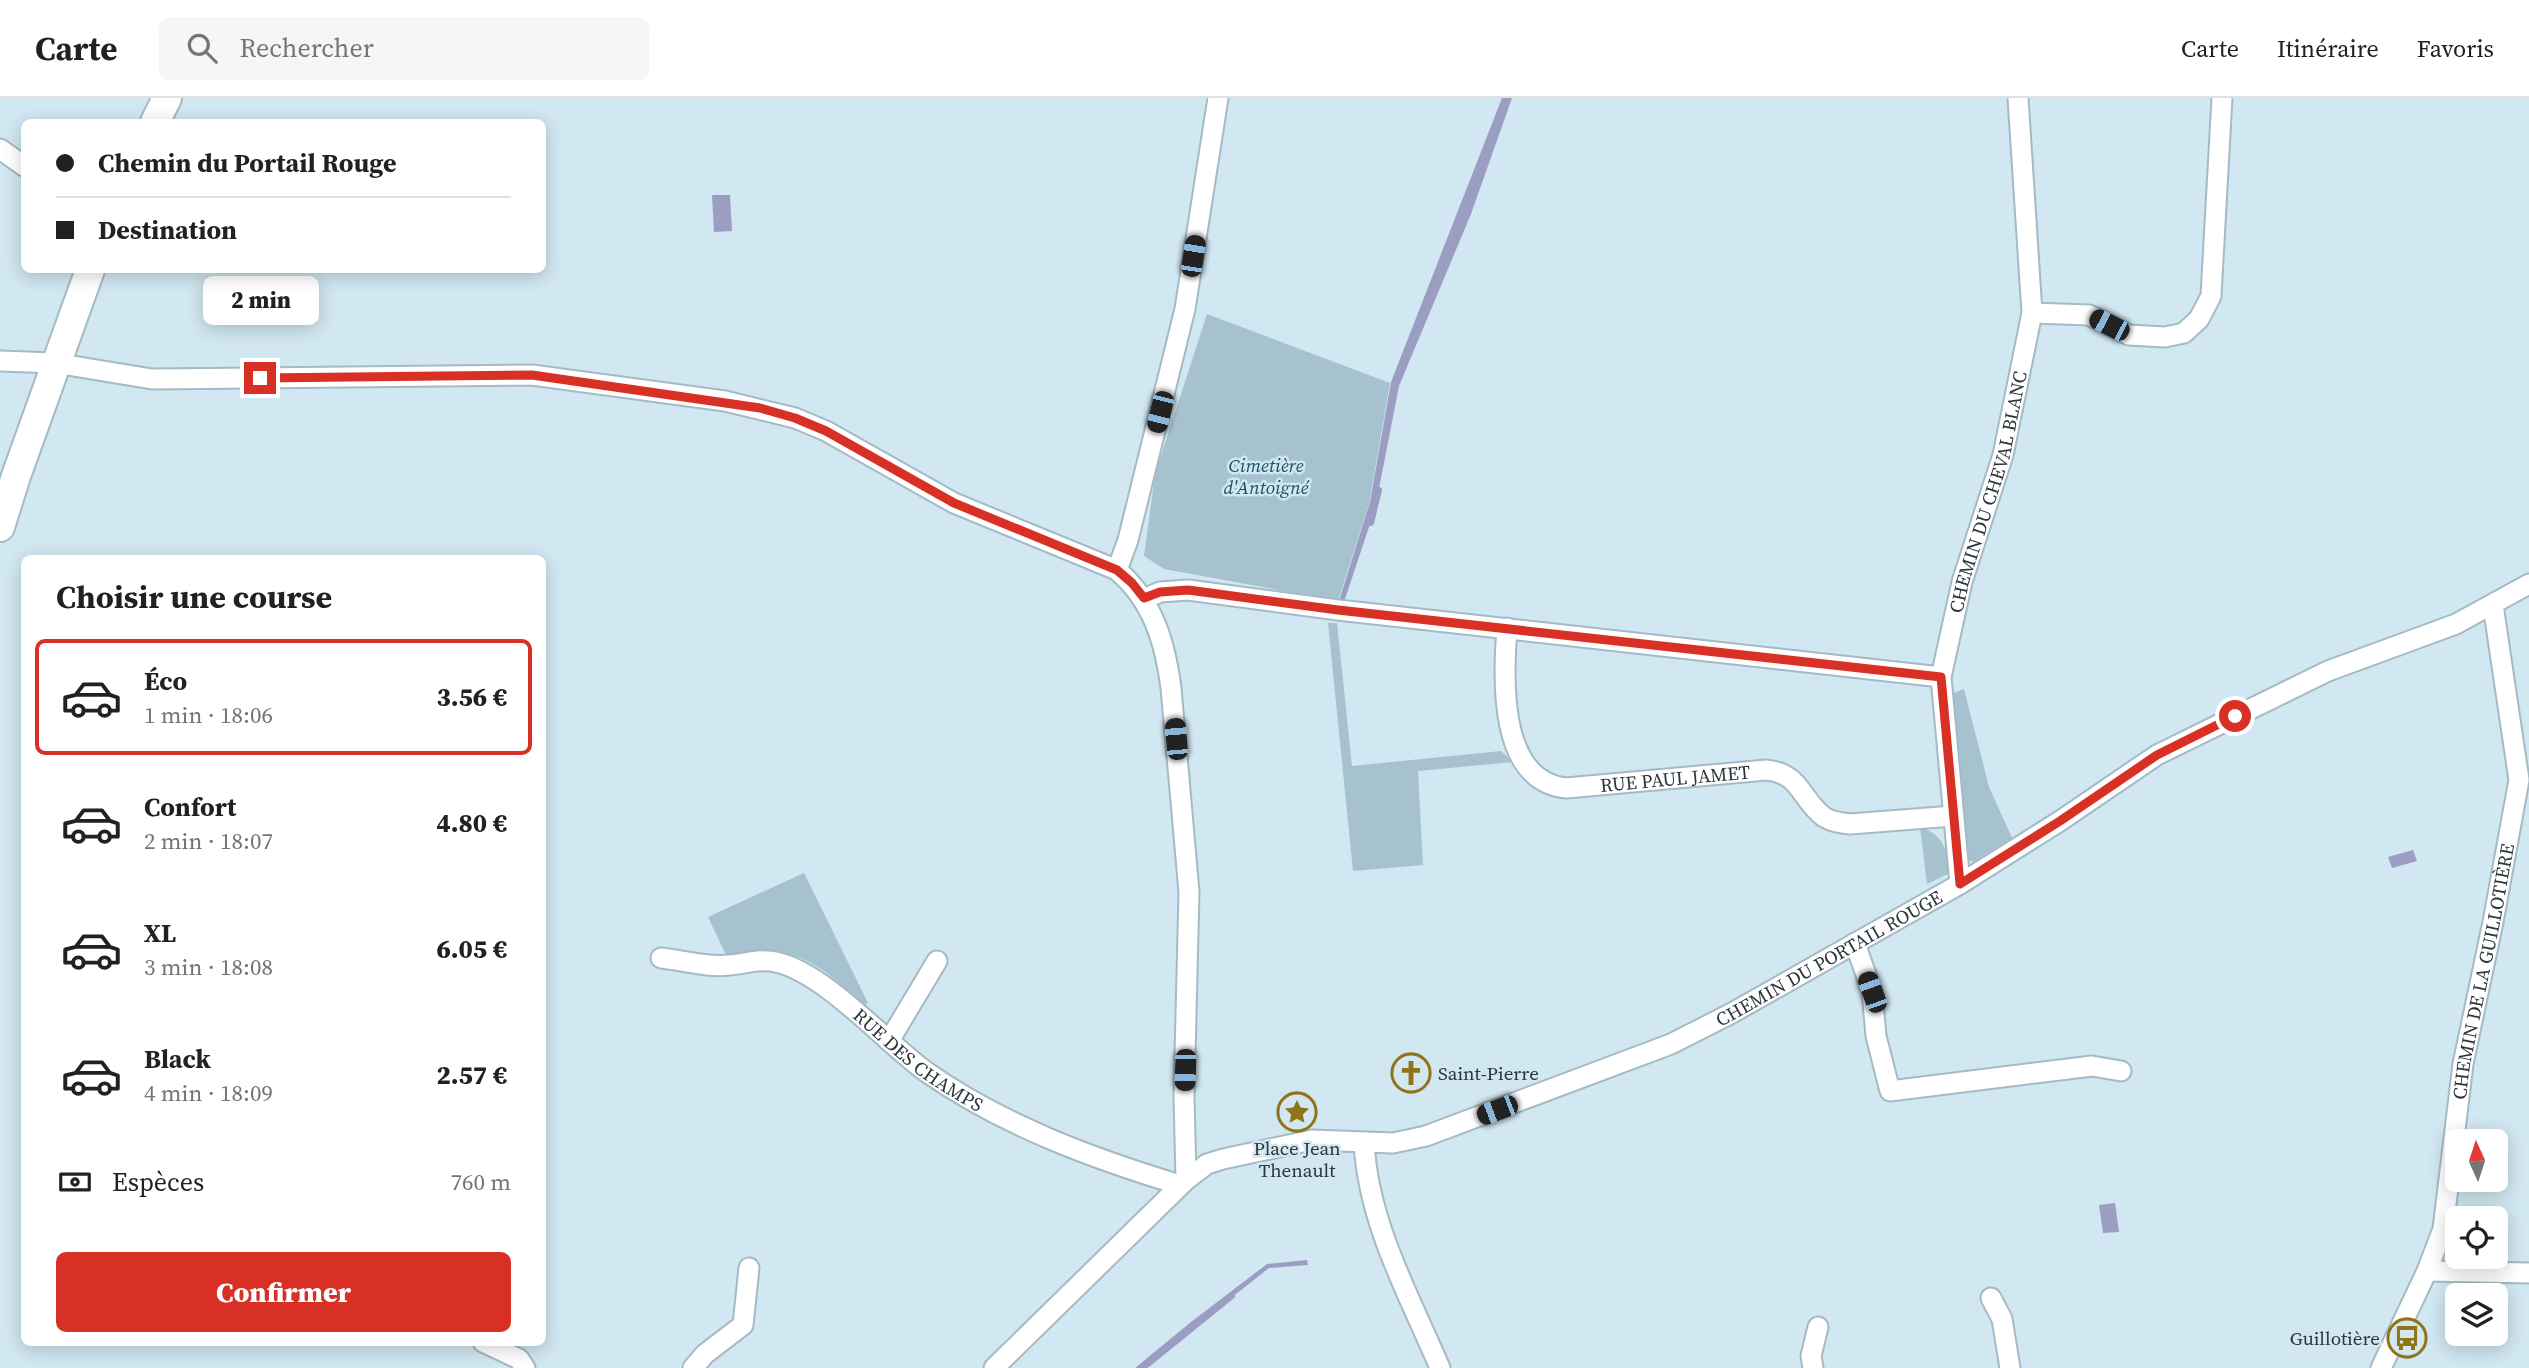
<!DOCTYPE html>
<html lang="fr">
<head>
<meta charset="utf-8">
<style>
	body { margin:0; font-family:"Source Serif 4",serif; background:#f6f6f6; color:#202124; height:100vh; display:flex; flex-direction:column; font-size:26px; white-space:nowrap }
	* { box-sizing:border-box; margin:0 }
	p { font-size:23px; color:#757577 }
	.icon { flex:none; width:38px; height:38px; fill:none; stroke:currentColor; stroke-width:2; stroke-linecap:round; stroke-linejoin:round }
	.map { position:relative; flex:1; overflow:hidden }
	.side { position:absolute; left:21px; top:457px; width:525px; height:791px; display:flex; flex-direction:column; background:#fff; border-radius:10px; box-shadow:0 4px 18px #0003 }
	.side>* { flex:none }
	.hud { position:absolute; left:21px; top:21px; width:525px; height:154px; border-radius:10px; box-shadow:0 4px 18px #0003; display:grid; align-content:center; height:154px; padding:0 35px; background:#fff }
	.needle { width:46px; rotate:357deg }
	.tools { position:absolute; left:2445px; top:1031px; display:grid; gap:14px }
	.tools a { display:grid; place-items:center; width:63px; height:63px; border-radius:10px; background:#fff; box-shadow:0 4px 18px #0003; font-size:35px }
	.end { position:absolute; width:32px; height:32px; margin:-16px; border:9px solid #d93025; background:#fff; box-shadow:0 0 0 4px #fff }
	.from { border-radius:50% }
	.bubble { position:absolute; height:49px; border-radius:10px; background:#fff; box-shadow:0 4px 18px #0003; font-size:23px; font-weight:800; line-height:49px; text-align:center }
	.car { position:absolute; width:21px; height:42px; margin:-21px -10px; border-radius:9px; box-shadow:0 0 5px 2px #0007; background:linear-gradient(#222 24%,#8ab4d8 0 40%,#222 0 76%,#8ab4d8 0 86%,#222 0) }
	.hud b { display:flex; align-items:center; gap:24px; height:66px; font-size:26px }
	.hud b+b { border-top:2px solid #e0e0e0 }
	.hud i { width:18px; height:18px; background:#202124 }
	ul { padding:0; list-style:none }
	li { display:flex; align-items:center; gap:21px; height:116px; margin:0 14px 10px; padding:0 21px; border:4px solid transparent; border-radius:10px }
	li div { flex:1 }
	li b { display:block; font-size:26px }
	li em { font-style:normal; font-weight:800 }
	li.active { border-color:#d93025 }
	li>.icon { width:63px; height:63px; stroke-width:1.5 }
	h2 { padding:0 35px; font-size:32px; line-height:84px }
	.pay { display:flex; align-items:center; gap:18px; height:77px; padding:0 35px; font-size:26px }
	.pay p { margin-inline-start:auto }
	.primary-button { display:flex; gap:14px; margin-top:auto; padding:14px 35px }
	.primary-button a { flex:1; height:80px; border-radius:10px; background:#d93025; color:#fff; font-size:28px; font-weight:800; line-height:80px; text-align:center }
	header { display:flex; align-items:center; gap:42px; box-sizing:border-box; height:98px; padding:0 35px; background:#fff; border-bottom:2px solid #e0e0e0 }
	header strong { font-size:33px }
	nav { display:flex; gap:38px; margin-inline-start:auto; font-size:24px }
	.search { width:490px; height:63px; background:#f6f6f6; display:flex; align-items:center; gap:18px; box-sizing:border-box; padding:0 24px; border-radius:10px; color:#757577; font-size:26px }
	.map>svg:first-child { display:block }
</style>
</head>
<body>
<header>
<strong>Carte</strong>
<div class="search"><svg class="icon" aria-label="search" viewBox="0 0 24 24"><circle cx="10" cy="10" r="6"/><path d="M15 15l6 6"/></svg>Rechercher</div>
<nav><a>Carte</a><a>Itinéraire</a><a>Favoris</a></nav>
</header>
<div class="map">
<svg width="2529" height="1270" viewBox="0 0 2529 1270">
	<rect width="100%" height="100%" fill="#d1e7f1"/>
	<!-- green -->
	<g fill="#a7c2cf">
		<path d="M1207,216l183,69 -21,121 -31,97 -174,-32 -20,-13 11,-82z"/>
		<path d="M1328,525h9l15,143 149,-15 12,11 -95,9 5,94 -70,6z"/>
		<path d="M1964,591l25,98 23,51 -39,24 -4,-2 -4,-6 -15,-154 4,-7z"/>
		<path d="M1920,729c23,7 28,24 30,46l-23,11z"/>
		<path d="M804,775l64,130 -4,2c-46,-43 -72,-64 -137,-48l-19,-40z"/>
	</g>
	<!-- water -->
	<g fill="#9c9dc2">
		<path d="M1502,0h10l-41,116 -72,172 -24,123 -31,93 -5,-1 31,-99 21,-120z"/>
		<path d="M730,97l2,36 -18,1 -2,-37z"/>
		<path d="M2413,752l4,11 -25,7 -4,-11z"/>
		<path d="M2115,1105l4,29 -16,1 -4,-28z"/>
		<path d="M1307,1162l1,5 -39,3 -127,100h-7l56,-46 76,-58z"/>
	</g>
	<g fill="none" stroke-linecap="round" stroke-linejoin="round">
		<!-- stream -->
		<g stroke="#9c9dc2" stroke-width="6">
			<path d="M1371,425l8,-33"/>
			<path d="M1143,1270l89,-72"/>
		</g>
		<!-- street casing -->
		<g stroke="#a5bac4" stroke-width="23">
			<g id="street">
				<path d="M0,51l24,17"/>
				<path d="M2032,215l57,2 40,20 36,2 19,-4 15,-14 12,-23 11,-198"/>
				<path d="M0,263l55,2 97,16 380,-4 193,26 70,17 31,13 128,72 163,67c36,31 48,72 54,118l18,204 -5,204 2,84"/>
				<path d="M1117,472l11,-30 57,-231 33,-211"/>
				<path d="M1144,501l16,-7 28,-2 150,20 603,67"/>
				<path id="s1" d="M1507,530c-4,50 -9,153 59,160l200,-18c35,3 34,29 58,47 8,5 17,6 26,7l103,-8"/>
				<path id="s2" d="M1960,786l-19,-207 21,-95 41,-127 29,-142 -14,-215"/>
				<path d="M1855,845l17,49 4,44 14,55 202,-25 29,5"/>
				<path id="s3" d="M661,860c21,2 47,10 68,7 17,-1 30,-7 47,-3 49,11 107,78 149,109 77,54 166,87 255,114"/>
				<path d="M889,943l48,-80"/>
				<path d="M1364,1044c4,81 45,153 76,226"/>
				<path d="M2427,1173l102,2"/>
				<path d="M1991,1200l11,21 8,49"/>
				<path d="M483,1244l36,17 6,9"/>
				<path d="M693,1270l12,-14 38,-29 6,-57"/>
				<path id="s4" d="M994,1270l192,-188 21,-16 16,-5 89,-19 81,3 33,-7 245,-92 61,-31 228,-129 100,-63 97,-66 171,-84 128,-47 73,-40"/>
				<path d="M1813,1270l-2,-12 7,-29"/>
				<path id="s5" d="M2381,1270l46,-97 16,-42 20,-165 30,-142 26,-142 -26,-175"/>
			</g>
		</g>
		<!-- secondary casing -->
		<g stroke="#a5bac4" stroke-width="32">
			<g id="secondary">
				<path d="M155,24l12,-24"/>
				<path d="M0,429l16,-51 74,-206"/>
			</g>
		</g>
		<!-- street -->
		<use href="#street" stroke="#fff" stroke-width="19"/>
		<!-- secondary -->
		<use href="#secondary" stroke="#fff" stroke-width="28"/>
	</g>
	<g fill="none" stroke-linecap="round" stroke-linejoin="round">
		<!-- route -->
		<path stroke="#d93025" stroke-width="9" d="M260,280l272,-3 228,33 35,10 31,13 128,72 163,67 15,13 12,15 16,-6 28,-2 150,20 603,67 19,207 100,-63 97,-66 78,-39"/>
	</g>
	<!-- icons -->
	<defs>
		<g id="church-ring" transform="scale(2.0125)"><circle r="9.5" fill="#d1e7f1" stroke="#917318" stroke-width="1.5"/><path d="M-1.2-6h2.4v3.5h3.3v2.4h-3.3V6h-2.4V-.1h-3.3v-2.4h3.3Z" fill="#917318"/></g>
		<g id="sight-ring" transform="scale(2.0125)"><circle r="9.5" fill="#d1e7f1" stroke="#917318" stroke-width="1.5"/><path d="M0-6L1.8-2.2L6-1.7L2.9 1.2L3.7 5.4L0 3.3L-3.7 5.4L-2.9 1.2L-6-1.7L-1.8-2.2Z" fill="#917318"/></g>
		<g id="bus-ring" transform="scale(2.0125)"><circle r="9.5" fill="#d1e7f1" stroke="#917318" stroke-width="1.5"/><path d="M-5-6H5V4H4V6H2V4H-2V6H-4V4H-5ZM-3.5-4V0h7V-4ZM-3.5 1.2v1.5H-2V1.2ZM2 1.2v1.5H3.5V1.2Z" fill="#917318"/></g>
	</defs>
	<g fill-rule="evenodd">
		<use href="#church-ring" x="1411" y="975"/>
		<use href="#sight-ring" x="1297" y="1014"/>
		<use href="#bus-ring" x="2407" y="1240"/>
	</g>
	<g text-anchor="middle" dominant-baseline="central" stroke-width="5" stroke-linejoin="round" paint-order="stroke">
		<!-- park labels -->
		<g font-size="19" font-style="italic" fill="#195166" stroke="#d1e7f1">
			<text x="1266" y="367">Cimetière<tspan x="1266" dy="22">d'Antoigné</tspan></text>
		</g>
		<!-- street labels -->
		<g font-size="19" fill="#2d363a" stroke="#d1e7f1">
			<text stroke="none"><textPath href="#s2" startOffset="399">CHEMIN DU CHEVAL BLANC</textPath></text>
			<text stroke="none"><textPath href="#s1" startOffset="298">RUE PAUL JAMET</textPath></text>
			<text stroke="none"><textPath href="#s4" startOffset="959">CHEMIN DU PORTAIL ROUGE</textPath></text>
			<text stroke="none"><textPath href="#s5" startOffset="413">CHEMIN DE LA GUILLOTIÈRE</textPath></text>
			<text stroke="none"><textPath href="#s3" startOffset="290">RUE DES CHAMPS</textPath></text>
		</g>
		<!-- poi labels -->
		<g font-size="19" fill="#2d363a" stroke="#d1e7f1" text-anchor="start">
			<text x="1438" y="975">Saint-Pierre</text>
			<text x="1297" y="1050" text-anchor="middle">Place Jean<tspan x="1297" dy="22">Thenault</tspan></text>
			<text x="2380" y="1240" text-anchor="end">Guillotière</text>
		</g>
	</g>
</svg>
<div class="tools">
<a><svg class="needle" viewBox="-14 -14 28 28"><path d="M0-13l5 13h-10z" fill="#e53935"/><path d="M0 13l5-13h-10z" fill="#757577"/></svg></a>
<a><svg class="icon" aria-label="locate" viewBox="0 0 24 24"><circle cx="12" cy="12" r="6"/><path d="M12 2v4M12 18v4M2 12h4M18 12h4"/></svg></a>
<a><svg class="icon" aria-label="layers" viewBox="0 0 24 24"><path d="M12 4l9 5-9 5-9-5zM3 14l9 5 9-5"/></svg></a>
</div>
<i class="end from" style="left:2235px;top:618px"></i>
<i class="end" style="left:260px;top:280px"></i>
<div class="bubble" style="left:203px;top:178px;width:116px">2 min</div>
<i class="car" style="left:1193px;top:158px;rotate:9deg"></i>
<i class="car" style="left:2109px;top:227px;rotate:297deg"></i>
<i class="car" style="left:1160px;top:314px;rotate:194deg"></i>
<i class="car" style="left:1176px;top:641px;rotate:355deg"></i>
<i class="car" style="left:1872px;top:894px;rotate:340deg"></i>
<i class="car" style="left:1185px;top:972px;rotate:182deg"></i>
<i class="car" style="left:1497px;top:1012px;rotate:249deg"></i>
<div class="hud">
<b><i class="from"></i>Chemin du Portail Rouge</b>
<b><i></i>Destination</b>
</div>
<section class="side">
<h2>Choisir une course</h2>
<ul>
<li class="active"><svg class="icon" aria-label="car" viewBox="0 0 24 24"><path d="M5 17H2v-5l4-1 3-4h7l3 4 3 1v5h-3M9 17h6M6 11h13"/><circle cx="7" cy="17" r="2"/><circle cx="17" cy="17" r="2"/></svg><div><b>Éco</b><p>1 min · 18:06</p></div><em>3.56 €</em></li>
<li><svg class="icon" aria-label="car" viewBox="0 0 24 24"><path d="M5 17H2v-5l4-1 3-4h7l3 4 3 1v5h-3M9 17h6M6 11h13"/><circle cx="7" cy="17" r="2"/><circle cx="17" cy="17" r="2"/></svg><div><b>Confort</b><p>2 min · 18:07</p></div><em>4.80 €</em></li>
<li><svg class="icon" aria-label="car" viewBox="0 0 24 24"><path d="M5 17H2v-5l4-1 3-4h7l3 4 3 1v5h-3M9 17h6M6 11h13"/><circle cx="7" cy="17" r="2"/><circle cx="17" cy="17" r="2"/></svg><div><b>XL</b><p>3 min · 18:08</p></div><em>6.05 €</em></li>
<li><svg class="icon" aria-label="car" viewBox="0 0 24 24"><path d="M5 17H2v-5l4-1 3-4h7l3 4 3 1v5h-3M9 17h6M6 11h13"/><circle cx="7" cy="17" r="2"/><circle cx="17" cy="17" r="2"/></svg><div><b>Black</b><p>4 min · 18:09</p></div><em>2.57 €</em></li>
</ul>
<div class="pay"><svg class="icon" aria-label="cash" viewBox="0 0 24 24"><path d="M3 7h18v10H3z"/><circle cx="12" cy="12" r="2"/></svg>Espèces<p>760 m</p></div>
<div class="primary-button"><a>Confirmer</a></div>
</section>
</div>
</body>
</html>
